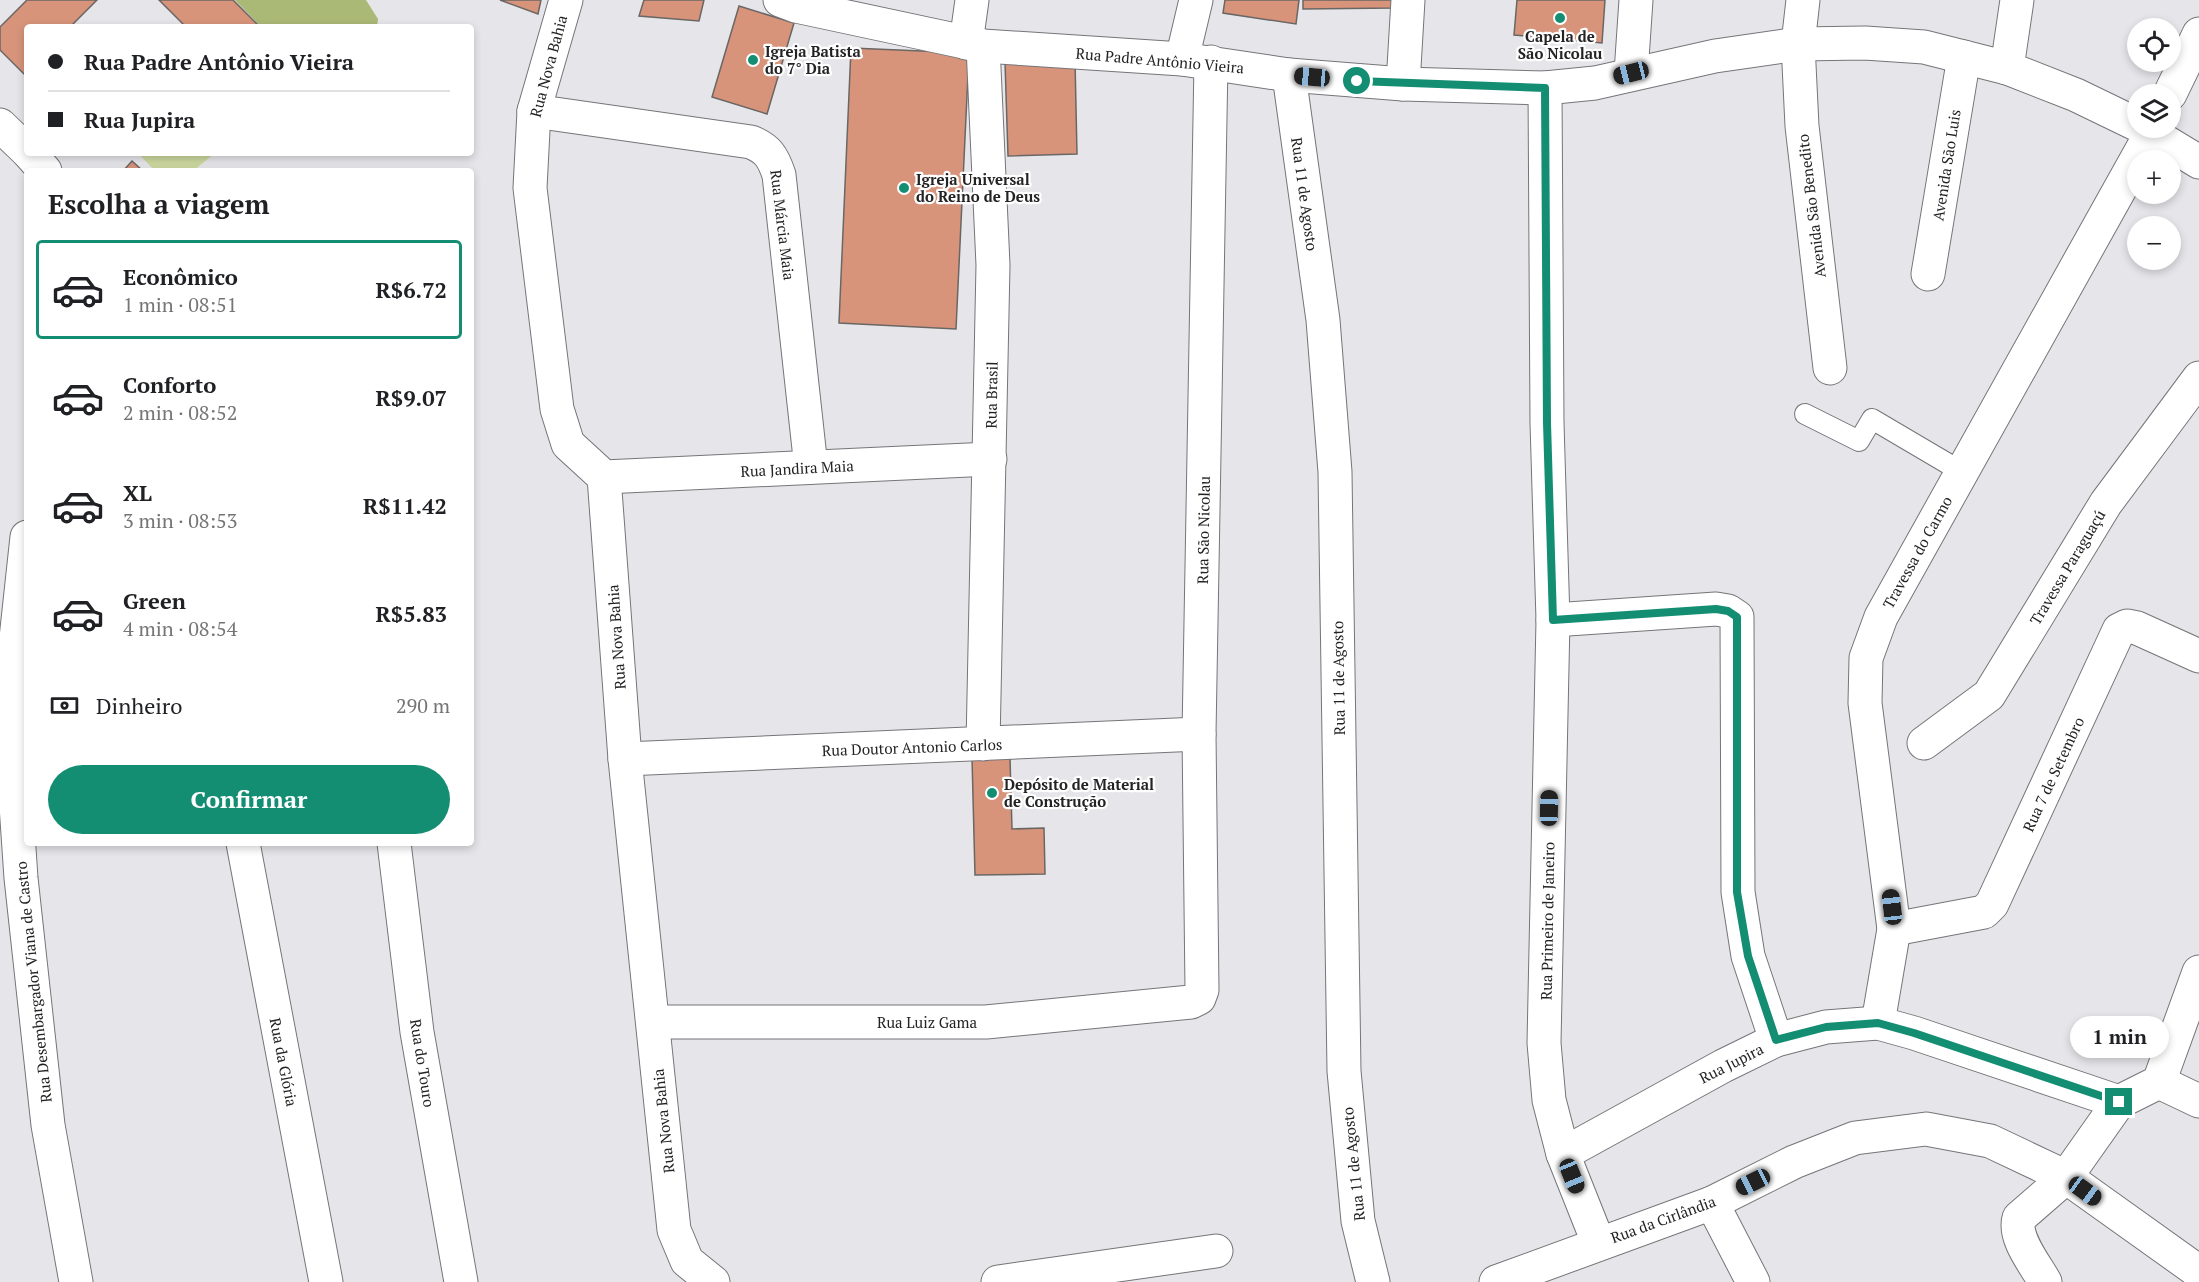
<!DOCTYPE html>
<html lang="pt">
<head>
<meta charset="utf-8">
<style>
	body { margin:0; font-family:"PT Serif",serif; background:#f6f6f6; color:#202124; height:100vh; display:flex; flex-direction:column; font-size:22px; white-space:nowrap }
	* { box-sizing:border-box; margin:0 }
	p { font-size:20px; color:#757577 }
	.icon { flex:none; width:33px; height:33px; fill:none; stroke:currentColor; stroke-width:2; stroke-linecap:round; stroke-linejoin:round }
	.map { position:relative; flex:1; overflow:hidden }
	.sheet { position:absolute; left:24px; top:168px; width:450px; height:678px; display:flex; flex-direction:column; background:#fff; border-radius:6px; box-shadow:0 3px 9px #0003 }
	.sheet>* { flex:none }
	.hud { position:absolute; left:24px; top:24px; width:450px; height:132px; border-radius:6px; box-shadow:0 3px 9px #0003; display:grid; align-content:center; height:132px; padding:0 24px; background:#fff }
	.buttons { position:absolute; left:2127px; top:18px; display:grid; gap:12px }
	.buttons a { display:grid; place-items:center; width:54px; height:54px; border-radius:50%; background:#fff; box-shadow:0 3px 9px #0003; font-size:30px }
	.end { position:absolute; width:27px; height:27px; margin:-14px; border:8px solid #148e73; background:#fff; box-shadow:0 0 0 3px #fff }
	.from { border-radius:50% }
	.bubble { position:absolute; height:42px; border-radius:21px; background:#fff; box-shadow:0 3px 9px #0003; font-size:20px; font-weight:700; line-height:42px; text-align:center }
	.car { position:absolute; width:18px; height:36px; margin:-18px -9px; border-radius:8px; box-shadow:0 0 4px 2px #0007; background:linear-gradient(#222 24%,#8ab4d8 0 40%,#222 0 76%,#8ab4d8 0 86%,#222 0) }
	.hud b { display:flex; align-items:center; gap:21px; height:57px; font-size:22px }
	.hud b+b { border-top:2px solid #e0e0e0 }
	.hud i { width:15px; height:15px; background:#202124 }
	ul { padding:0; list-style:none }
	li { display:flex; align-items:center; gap:18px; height:99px; margin:0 12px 9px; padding:0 12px; border:3px solid transparent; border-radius:6px }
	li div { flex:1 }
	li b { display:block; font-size:22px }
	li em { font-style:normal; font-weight:700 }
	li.on { border-color:#148e73 }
	li>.icon { width:54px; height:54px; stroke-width:1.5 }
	h2 { padding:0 24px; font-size:27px; line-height:72px }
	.pay { display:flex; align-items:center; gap:15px; height:66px; padding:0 24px; font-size:22px }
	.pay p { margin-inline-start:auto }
	.cta { display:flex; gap:12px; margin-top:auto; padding:12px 24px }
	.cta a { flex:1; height:69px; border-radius:36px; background:#148e73; color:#fff; font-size:24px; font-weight:700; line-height:69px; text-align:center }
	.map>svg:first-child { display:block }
</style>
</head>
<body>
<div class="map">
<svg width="2199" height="1282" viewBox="0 0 2199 1282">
	<rect width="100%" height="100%" fill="#e6e6ea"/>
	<!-- green -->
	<path fill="#ccd89f" d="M138,153h77l-22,18h-38z"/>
	<!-- forest -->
	<path fill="#abb977" d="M235,0h131l12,19 -1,8h-116z"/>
	<!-- building -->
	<g fill="#d7947b" stroke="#6a6664" stroke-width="1.5">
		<path d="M27,0h70l-27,27h-43v44l-3,3 -24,-24v-23z"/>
		<path d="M159,0h74l27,27h-74z"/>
		<path d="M500,0h41l-3,14z"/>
		<path d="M644,0h60l-5,21 -60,-5z"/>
		<path d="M1225,0h74l-3,24 -73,-11z"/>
		<path d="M1303,0h90v8l-90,1z"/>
		<path d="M1517,0h88l-3,43 -88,-8z"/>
		<path d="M739,6l55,17 -27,91 -55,-17z"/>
		<path d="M851,48l118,5 -13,276 -117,-6z"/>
		<path d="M1075,60l2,94 -69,2 -3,-94z"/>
		<path d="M132,161l11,10h-20z"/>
		<path d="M972,758h38l2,71 32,-1 1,46 -70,1z"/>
	</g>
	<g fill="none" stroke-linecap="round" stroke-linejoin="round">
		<!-- service casing -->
		<g stroke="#757579" stroke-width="22">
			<path id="service" d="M1805,414l54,27 13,-22 90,53"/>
		</g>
		<!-- minor casing -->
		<g stroke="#757579" stroke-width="35">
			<g id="minor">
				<path d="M566,0l-32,111 -4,77 27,221 11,35 36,33 21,282 49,471 13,31 26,21"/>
				<path d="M780,0l16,6 187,40 199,13 107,16 114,9 142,4 50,-5 120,-27 83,-12 67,-1 59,4 83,21 69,27 62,30"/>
				<path d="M1803,0l-5,44 4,82 28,242"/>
				<path d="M966,43l6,-43"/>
				<path d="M983,46l10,219 -10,479"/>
				<path d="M1182,59l14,-59"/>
				<path d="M2007,68l10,-68"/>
				<path d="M1631,73l5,-73"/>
				<path d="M1289,75l34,245 12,152 9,599 14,150 15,61"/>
				<path d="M1403,84l5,-84"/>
				<path d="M1545,88l2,335 6,197 -9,423 5,57 14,54 35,88"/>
				<path d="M2170,94l29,-60"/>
				<path d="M534,111l217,31c17,7 22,15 28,33l32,292"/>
				<path d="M0,125l27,26"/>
				<path d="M2143,128l56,34"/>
				<path d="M29,153l16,18"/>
				<path d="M1928,274l36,-217"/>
				<path d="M604,477l386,-18"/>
				<path d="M27,537l-18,166 12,175 27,247 28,157"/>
				<path d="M1553,620l163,-11 12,2 9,6 1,275 10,64 28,84"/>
				<path d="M1924,743l65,-48 117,-192 93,-125"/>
				<path d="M625,759l574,-25"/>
				<path d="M243,843l83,439"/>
				<path d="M394,843l23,189 44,250"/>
				<path d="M1894,929l90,-17 8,-8 127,-274 8,-4 10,2 62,28"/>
				<path d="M653,1022h333l205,-20 8,-4 3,-8 -3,-256 12,-672"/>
				<path d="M1878,1023l16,-94 -29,-226 1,-45 15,-41 273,-489"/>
				<path d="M2159,1082l40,19"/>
				<path d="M1563,1154l160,-88 53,-26 50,-13 52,-4 36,10 205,69"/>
				<path d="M1712,1203l41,79"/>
				<path d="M998,1282l218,-31"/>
				<path d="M1496,1282l216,-79 82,-41 61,-24 71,-9 64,12 76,36 133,95"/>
				<path d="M2045,1282c-10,-18 -32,-44 -26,-64l47,-41 53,-75 40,-20 40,-110"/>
			</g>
		</g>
		<!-- service -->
		<use href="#service" stroke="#fff" stroke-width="20"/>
		<!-- minor -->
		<use href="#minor" stroke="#fff" stroke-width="33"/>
	</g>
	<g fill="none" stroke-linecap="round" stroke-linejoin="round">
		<!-- route -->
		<path stroke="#148e73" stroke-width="8" d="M1357,81l188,7 2,335 6,197 163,-11 12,2 9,6v275l11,64 28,84 50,-13 52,-4 36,10 205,69"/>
	</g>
	<!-- markers -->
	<g fill="#148e73" stroke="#fff" stroke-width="2">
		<circle cx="1560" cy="18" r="6"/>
		<circle cx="753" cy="60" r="6"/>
		<circle cx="904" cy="188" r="6"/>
		<circle cx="992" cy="793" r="6"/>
	</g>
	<g text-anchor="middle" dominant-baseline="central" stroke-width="4.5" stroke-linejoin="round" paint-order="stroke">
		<!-- poi labels -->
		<g font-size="15" font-weight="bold" fill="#232324" stroke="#fff" text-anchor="start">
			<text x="1560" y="36" text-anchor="middle">Capela de<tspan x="1560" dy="17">São Nicolau</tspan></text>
			<text x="765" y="51">Igreja Batista<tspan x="765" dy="17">do 7° Dia</tspan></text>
			<text x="916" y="179">Igreja Universal<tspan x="916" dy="17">do Reino de Deus</tspan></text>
			<text x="1004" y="784">Depósito de Material<tspan x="1004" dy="17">de Construção</tspan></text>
		</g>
		<!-- street labels -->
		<g font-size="15" fill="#232324" stroke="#fff">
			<text transform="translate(1160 60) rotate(5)">Rua Padre Antônio Vieira</text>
			<text transform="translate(548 66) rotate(-75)">Rua Nova Bahia</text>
			<text transform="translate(1946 165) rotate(-81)">Avenida São Luis</text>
			<text transform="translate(1305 194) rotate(82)">Rua 11 de Agosto</text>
			<text transform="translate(1811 206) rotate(-97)">Avenida São Benedito</text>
			<text transform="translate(783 225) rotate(83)">Rua Márcia Maia</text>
			<text transform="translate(991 395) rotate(-89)">Rua Brasil</text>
			<text transform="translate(797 468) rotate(-3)">Rua Jandira Maia</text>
			<text transform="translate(1203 530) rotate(-89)">Rua São Nicolau</text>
			<text transform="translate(1917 552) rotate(-61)">Travessa do Carmo</text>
			<text transform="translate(2067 567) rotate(-59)">Travessa Paraguaçú</text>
			<text transform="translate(616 637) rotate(-94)">Rua Nova Bahia</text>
			<text transform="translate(1338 678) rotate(-91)">Rua 11 de Agosto</text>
			<text transform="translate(912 747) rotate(-2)">Rua Doutor Antonio Carlos</text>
			<text transform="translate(2053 774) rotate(-65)">Rua 7 de Setembro</text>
			<text transform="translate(1547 921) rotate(-89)">Rua Primeiro de Janeiro</text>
			<text transform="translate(33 982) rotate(-96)">Rua Desembargador Viana de Castro</text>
			<text x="927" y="1022">Rua Luiz Gama</text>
			<text transform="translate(284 1062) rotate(79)">Rua da Glória</text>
			<text transform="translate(423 1063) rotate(81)">Rua do Touro</text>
			<text transform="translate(1731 1063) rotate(-27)">Rua Jupira</text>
			<text transform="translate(663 1121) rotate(-96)">Rua Nova Bahia</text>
			<text transform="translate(1353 1164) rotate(-96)">Rua 11 de Agosto</text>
			<text transform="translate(1663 1219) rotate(-20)">Rua da Cirlândia</text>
		</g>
	</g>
</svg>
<div class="buttons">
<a><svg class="icon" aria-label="locate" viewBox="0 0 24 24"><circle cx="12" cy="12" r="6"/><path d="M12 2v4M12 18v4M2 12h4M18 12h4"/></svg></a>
<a><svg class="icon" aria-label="layers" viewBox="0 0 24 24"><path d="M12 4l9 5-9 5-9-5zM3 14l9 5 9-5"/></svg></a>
<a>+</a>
<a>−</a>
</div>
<i class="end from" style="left:1357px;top:81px"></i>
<i class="end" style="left:2119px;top:1102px"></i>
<div class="bubble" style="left:2070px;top:1016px;width:99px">1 min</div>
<i class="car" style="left:1631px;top:73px;rotate:256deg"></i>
<i class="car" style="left:1312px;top:77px;rotate:275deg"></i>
<i class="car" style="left:1549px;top:808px;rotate:1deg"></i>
<i class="car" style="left:1892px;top:907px;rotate:353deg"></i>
<i class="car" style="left:1572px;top:1176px;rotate:158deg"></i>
<i class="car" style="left:1753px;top:1182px;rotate:244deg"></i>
<i class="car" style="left:2085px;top:1191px;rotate:126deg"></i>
<div class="hud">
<b><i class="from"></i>Rua Padre Antônio Vieira</b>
<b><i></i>Rua Jupira</b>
</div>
<section class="sheet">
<h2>Escolha a viagem</h2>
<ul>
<li class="on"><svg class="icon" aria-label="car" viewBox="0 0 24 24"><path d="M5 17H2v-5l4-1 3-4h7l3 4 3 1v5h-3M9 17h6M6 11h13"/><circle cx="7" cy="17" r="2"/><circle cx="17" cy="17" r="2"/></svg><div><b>Econômico</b><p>1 min · 08:51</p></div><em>R$6.72</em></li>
<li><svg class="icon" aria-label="car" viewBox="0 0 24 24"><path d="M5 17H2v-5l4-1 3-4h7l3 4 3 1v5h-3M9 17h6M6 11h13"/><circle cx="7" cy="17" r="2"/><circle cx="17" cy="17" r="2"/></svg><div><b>Conforto</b><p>2 min · 08:52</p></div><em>R$9.07</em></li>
<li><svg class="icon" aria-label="car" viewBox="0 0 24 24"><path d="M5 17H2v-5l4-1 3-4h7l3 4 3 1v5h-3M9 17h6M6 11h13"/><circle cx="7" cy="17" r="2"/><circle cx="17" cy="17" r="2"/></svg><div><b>XL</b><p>3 min · 08:53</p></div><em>R$11.42</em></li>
<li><svg class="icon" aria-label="car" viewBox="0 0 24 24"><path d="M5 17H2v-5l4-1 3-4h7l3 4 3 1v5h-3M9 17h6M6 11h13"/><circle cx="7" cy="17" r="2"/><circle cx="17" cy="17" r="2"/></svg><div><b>Green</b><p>4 min · 08:54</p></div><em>R$5.83</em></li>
</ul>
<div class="pay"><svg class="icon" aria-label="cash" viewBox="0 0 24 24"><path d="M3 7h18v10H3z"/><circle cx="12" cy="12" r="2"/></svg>Dinheiro<p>290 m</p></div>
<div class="cta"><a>Confirmar</a></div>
</section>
</div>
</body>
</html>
